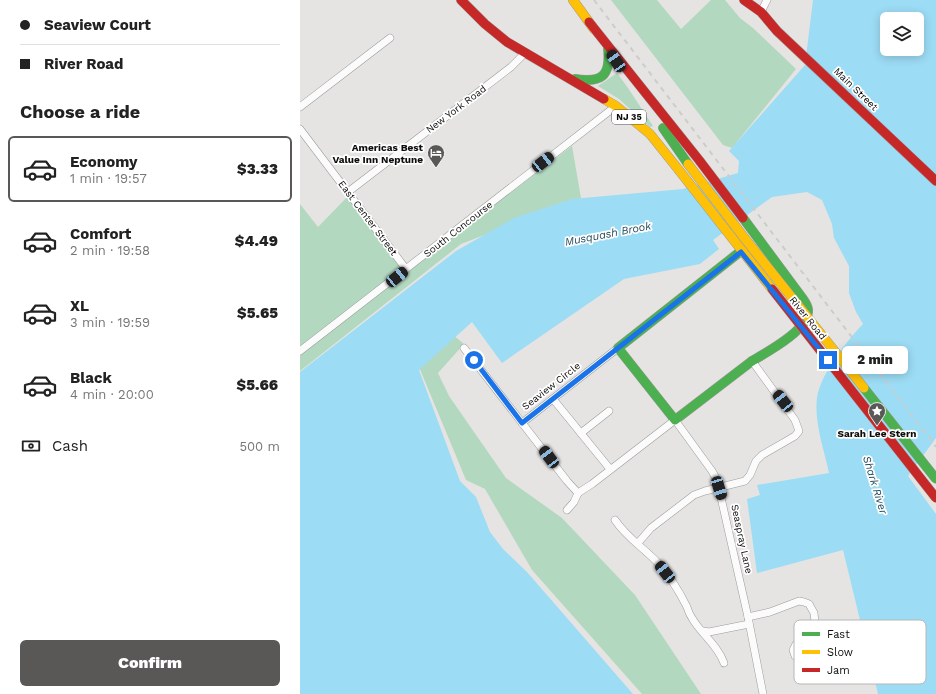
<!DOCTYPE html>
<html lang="en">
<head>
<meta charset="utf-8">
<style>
	body { margin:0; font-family:"Work Sans",sans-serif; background:#f2f2f2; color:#222; height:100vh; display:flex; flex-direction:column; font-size:15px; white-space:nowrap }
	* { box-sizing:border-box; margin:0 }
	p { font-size:13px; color:#767676 }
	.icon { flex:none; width:22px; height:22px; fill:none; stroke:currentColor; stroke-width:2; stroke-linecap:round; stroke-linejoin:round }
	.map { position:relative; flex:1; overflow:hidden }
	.details { display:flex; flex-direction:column; background:#fff; width:300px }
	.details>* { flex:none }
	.top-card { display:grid; align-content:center; height:88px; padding:0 20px; background:#fff }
	.fabs { position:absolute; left:580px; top:12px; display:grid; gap:8px }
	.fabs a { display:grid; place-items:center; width:44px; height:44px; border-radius:6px; background:#fff; box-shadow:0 2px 10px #0003; font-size:20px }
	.end { position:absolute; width:18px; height:18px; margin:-9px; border:5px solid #1a73e8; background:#fff; box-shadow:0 0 0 2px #fff }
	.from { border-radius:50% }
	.bubble { position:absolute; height:28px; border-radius:6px; background:#fff; box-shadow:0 2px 10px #0003; font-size:13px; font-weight:800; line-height:28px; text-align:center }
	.car { position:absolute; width:12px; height:24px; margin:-12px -6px; border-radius:5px; box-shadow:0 0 3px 1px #0007; background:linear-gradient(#222 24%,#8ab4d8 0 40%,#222 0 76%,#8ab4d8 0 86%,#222 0) }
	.top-card b { display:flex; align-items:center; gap:14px; height:38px; font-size:15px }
	.top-card b+b { border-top:1px solid #e0e0e0 }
	.top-card i { width:10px; height:10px; background:#222 }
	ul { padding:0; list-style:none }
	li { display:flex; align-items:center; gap:12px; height:66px; margin:0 8px 6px; padding:0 12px; border:2px solid transparent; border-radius:6px }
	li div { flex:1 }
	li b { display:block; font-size:15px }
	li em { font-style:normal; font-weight:800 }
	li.active { border-color:#595857 }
	li>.icon { width:36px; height:36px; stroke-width:1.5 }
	h2 { padding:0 20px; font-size:18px; line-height:48px }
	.pay { display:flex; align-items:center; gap:10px; height:44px; padding:0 20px; font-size:15px }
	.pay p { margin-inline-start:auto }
	.action { display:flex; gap:8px; margin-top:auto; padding:8px 20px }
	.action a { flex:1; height:46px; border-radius:6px; background:#595857; color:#fff; font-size:16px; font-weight:800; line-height:46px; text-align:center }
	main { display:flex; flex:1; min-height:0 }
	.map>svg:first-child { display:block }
</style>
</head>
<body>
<main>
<section class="details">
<div class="top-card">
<b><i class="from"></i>Seaview Court</b>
<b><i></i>River Road</b>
</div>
<h2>Choose a ride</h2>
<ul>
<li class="active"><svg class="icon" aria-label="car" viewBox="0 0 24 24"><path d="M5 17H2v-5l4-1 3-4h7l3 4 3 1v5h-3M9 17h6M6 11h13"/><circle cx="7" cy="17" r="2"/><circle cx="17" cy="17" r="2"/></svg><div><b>Economy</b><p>1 min · 19:57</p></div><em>$3.33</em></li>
<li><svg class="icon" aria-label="car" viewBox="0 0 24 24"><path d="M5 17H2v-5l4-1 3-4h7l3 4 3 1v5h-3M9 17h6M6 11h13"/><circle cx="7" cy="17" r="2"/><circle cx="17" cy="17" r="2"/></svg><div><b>Comfort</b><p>2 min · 19:58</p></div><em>$4.49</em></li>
<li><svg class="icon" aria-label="car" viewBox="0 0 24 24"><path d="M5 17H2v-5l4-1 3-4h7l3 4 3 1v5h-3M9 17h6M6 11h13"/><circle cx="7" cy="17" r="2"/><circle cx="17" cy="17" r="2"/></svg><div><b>XL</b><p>3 min · 19:59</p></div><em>$5.65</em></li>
<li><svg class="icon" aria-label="car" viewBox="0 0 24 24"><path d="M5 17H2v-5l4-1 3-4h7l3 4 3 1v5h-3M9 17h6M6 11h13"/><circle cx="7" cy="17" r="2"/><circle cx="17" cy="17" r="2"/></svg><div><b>Black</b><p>4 min · 20:00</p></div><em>$5.66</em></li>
</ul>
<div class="pay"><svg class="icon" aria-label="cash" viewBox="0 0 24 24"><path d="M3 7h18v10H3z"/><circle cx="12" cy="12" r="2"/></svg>Cash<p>500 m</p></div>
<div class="action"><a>Confirm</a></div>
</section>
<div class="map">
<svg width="636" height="694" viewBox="0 0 636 694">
	<rect width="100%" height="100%" fill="#e5e4e2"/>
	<!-- green -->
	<g fill="#b3d8c0">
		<path d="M311,0h46l24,29 30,-29h14l15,18 13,10 43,41 -64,79 -9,-3z"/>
		<path d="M317,73l11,15 25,38 -3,1 -31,-28 -21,-13z"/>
		<path d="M272,146l9,52 -120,46 -161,127v-167l18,23 34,-35 58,77z"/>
		<path d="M153,335l11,9 -26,29 11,23 57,82 56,40 73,77 66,99h-59l-110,-124 -47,-81 -19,-9 -47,-113z"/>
	</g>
	<!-- water -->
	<path fill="#9ddcf5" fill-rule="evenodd" d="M513,0h123v438l-28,38 28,38v180h-58l-35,-144 -86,23 -10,-74 13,-4 -3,-10 72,-12c-5,-24 -15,-50 -12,-75 3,-24 30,-57 46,-74l-7,-12 -7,-19v-27l-15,-28 -2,-14 -10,-24 -15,-8 -35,5 -59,43 6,9 -19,15 -76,15 -122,84 -30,-41 -53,48 41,111 16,16 14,35 13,17 24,23 106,122h-333v-322l156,-121 58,-33 58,-19 111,-10 55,-16 1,-12 -10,-10 76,-86zM587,19h30v30h-30z"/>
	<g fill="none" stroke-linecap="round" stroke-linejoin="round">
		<!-- street casing -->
		<g stroke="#9c9b9a" stroke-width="8">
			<g id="street">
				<path d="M461,12l6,-12"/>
				<path d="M0,107l90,-69"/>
				<path d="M0,129l106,140"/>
				<path d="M48,192l163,-125 14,-14"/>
				<path d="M164,348l103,133 11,12"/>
				<path d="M0,351l316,-245"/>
				<path d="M253,399l57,70"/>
				<path d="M222,423l96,-75"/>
				<path d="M281,433l28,-22"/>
				<path d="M278,493l14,-9 83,-64 37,51 5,9 31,137 15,77"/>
				<path d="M267,510l7,-8 4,-9"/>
				<path d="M315,520c11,17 29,28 43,43 12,13 21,28 29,44 1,3 2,7 5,11 9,16 25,26 32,45"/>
				<path d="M338,543l13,-15 43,-33 11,-4 40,-10 5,-6 6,-14 6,-6 33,-19 4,-5 -4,-11 -43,-59"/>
				<path d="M448,617l22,-5 29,-11 5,1 5,2 5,9 4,38c-4,9 -16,11 -23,5l-2,-6 3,-6 21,-4"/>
				<path d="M403,631l6,1 40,-8"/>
			</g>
		</g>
		<!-- fast casing -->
		<g stroke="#9c9b9a" stroke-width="10">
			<g id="fast">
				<path d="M275,79c27,4 36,-3 33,-31"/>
				<path d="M363,128l25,36"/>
				<path d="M443,218l60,81c2,3 5,7 5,11 1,20 -41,42 -56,51"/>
				<path d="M441,251l-123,97 57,72 77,-59"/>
			</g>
		</g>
		<!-- slow casing -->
		<g stroke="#9c9b9a" stroke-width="10">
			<g id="slow">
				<path d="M273,0l21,29"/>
				<path d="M304,99l12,7 34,28 28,35"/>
			</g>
		</g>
		<!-- jam casing -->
		<g stroke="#9c9b9a" stroke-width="10">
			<g id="jam">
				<path d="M161,0l24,24 22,18 97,57"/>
				<path d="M444,0l17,12 16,19 159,150"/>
				<path d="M289,22l110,138 44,58"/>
			</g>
		</g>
		<!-- street -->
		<use href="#street" stroke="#fbfbfb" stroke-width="7"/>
		<!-- fast -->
		<use href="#fast" stroke="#4caf50" stroke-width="9"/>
		<!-- slow -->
		<use href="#slow" stroke="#ffc107" stroke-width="9"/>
		<!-- jam -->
		<use href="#jam" stroke="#c62828" stroke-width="9"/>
		<!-- rail -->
		<path stroke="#cccccb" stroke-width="2" stroke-dasharray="5 5" stroke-linecap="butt" d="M294,0l342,447"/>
		<!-- fast-bridge casing -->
		<g stroke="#9c9b9a" stroke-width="10" stroke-linecap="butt">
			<path id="fast-bridge" d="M564,388l72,91"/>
		</g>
		<!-- slow-bridge casing -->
		<g stroke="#9c9b9a" stroke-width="10" stroke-linecap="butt">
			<g id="slow-bridge">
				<path d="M388,164l58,76 118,148"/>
				<path d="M378,169l94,120"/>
			</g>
		</g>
		<!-- jam-bridge casing -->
		<g stroke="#9c9b9a" stroke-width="10" stroke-linecap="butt">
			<path id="jam-bridge" d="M472,289l164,209"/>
		</g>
		<!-- fast-bridge -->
		<use href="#fast-bridge" stroke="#4caf50" stroke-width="9"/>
		<!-- slow-bridge -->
		<use href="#slow-bridge" stroke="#ffc107" stroke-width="9"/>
		<!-- jam-bridge -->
		<use href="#jam-bridge" stroke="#c62828" stroke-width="9"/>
	</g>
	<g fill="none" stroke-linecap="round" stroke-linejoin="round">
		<!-- route -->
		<path stroke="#1a73e8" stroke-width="5" d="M174,360l48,63 219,-171 87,108"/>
	</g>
	<!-- icons -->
	<defs>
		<g id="hotel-pin" transform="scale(0.9)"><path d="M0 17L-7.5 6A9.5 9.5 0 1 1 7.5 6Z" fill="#595857" stroke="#fff"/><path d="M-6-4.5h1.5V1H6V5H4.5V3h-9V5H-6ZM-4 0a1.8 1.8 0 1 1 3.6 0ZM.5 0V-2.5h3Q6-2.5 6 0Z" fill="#fff"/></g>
		<g id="sight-pin" transform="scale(0.9)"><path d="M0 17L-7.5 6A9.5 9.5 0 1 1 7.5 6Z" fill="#595857" stroke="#fff"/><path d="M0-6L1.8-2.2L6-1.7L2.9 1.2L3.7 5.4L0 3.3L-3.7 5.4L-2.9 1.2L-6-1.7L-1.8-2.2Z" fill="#fff"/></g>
	</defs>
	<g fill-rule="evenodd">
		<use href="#hotel-pin" x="136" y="153"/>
		<use href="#sight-pin" x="577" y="411"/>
	</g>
	<g text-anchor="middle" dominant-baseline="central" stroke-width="3.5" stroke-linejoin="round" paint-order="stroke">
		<!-- shield labels -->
		<rect fill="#fff" stroke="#565655" stroke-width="1" x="312" y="110" width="34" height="14" rx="3"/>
		<g font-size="9" font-weight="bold" fill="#0d0d0c">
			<text x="329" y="117">NJ 35</text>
		</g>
		<!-- street labels -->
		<g font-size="10" fill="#0d0d0c" stroke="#fff">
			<text transform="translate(556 89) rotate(44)">Main Street</text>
			<text transform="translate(156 109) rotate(-37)">New York Road</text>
			<text transform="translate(68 218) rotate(53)">East Center Street</text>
			<text transform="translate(158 229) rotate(-38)">South Concourse</text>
			<text transform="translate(508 318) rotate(51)">River Road</text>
			<text transform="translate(251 386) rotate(-38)">Seaview Circle</text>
			<text transform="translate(442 539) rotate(78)">Seaspray Lane</text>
		</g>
		<!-- poi labels -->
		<g font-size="10" font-weight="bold" fill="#0d0d0c" stroke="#fff" text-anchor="end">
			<text x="123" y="147">Americas Best<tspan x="123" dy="12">Value Inn Neptune</tspan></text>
			<text x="577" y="433" text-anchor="middle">Sarah Lee Stern</text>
		</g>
		<!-- water labels -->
		<g font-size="11" font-style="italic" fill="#224a5a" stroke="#fff">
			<text transform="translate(308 234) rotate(-11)">Musquash Brook</text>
			<text transform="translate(575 485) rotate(73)">Shark River</text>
		</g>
	</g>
	<!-- legend -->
	<rect x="494" y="620" width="132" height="64" rx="6" fill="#fff" stroke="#b6b6b6" stroke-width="1"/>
	<rect x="502" y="632" width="18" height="4" fill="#4caf50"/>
	<rect x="502" y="650" width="18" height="4" fill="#ffc107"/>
	<rect x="502" y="668" width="18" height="4" fill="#c62828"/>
	<g font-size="11" fill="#0d0d0c">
		<text x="527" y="638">Fast</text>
		<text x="527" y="656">Slow</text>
		<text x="527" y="674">Jam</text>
	</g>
</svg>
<div class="fabs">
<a><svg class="icon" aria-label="layers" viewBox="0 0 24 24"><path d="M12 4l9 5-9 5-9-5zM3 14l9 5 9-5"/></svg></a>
</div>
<i class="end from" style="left:174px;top:360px"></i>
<i class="end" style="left:528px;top:360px"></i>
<div class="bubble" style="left:542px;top:346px;width:66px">2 min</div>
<i class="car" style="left:316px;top:61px;rotate:326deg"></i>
<i class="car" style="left:243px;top:162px;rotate:52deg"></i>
<i class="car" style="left:97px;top:277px;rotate:51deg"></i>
<i class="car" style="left:483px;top:401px;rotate:322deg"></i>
<i class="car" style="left:249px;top:457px;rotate:323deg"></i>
<i class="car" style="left:419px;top:488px;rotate:163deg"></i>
<i class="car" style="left:365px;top:572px;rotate:322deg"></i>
</div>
</main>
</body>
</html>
